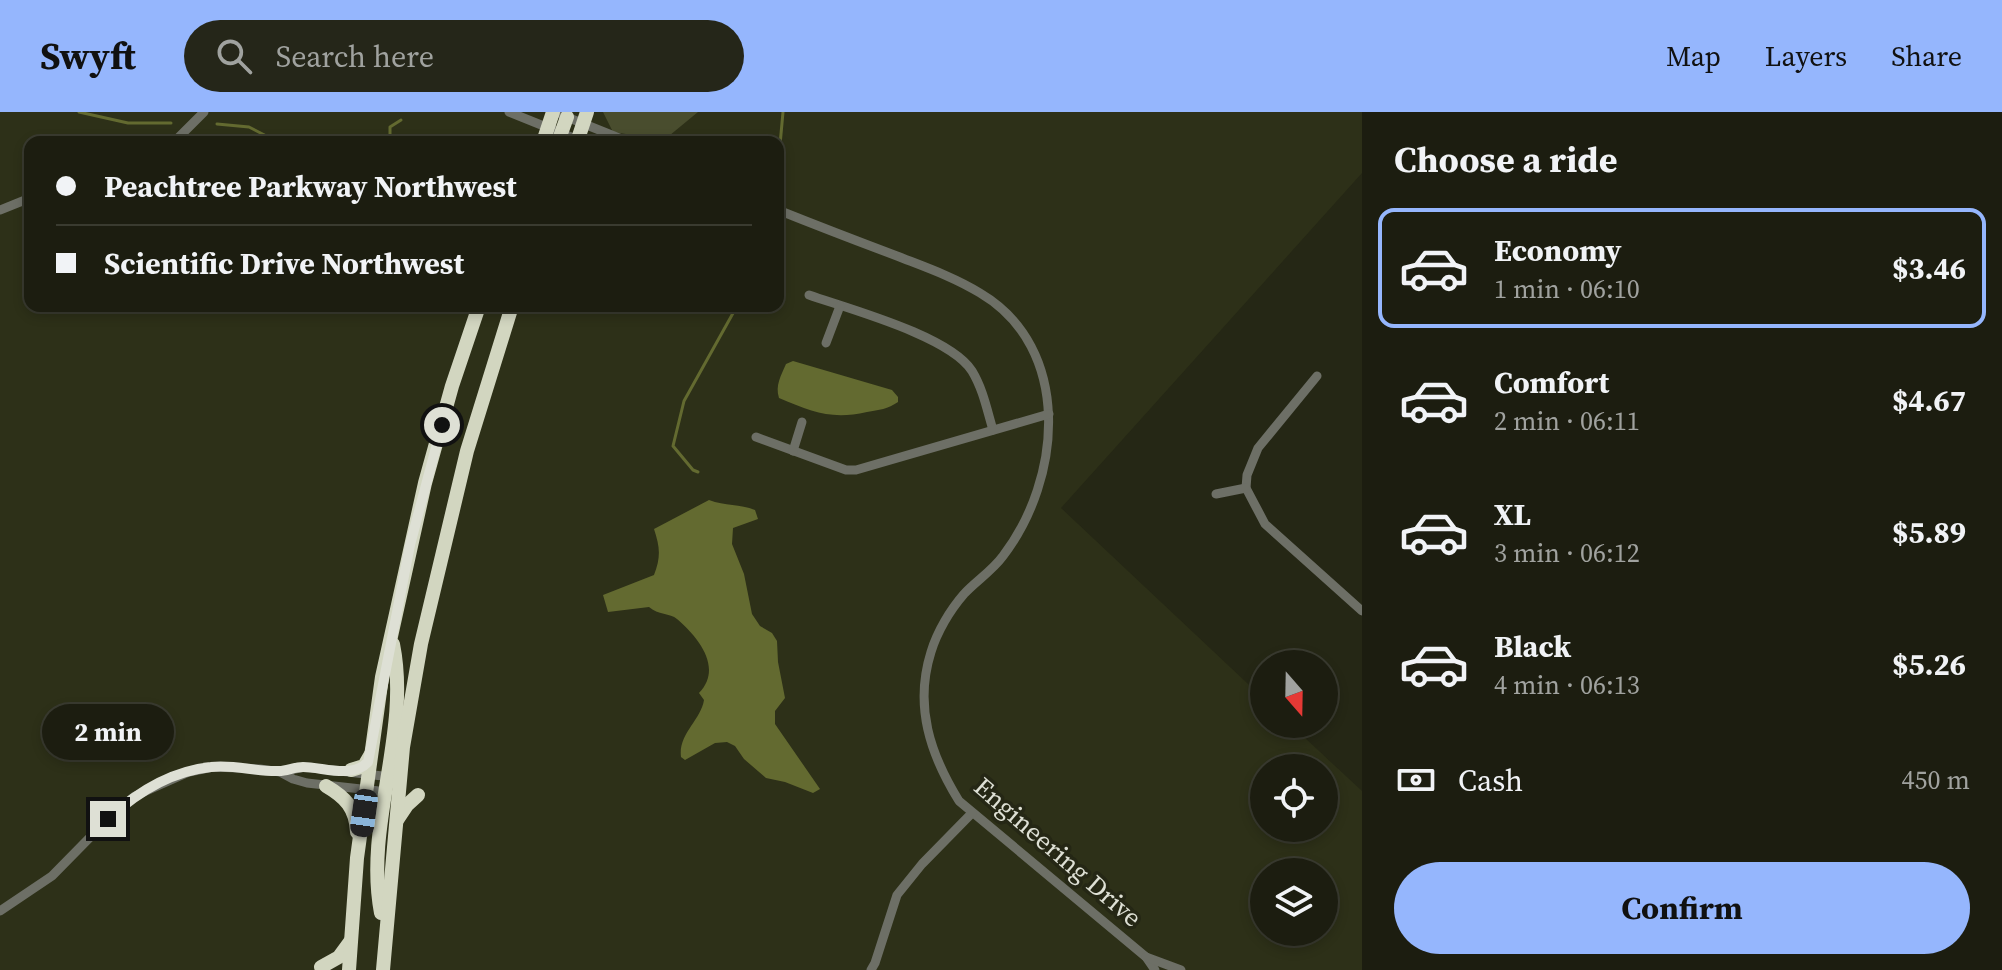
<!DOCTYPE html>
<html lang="en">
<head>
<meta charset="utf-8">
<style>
	body { margin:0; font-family:"Source Serif 4",serif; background:#252619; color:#f1f3f6; height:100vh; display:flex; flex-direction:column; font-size:30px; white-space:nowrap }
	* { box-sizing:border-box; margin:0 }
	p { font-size:26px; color:#a0a29f }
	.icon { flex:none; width:44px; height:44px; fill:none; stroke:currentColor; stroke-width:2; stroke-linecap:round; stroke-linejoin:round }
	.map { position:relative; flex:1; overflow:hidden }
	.details { display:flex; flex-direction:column; background:#1c1d10; width:640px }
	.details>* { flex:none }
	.top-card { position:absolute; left:24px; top:24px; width:760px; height:176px; border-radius:16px; box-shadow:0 4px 12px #0003,0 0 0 2px #3a3b30; display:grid; align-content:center; height:176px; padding:0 32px; background:#1c1d10 }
	.needle { width:52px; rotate:160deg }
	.fabs { position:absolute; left:1250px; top:538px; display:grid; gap:16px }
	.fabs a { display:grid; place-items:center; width:88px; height:88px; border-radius:50%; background:#1c1d10; box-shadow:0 4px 12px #0003,0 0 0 2px #3a3b30; font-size:40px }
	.end { position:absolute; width:36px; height:36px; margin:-18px; border:10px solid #dee0d5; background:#111; box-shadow:0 0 0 4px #111 }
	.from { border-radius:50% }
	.bubble { position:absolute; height:56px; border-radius:28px; background:#1c1d10; box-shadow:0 4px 12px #0003,0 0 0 2px #3a3b30; font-size:26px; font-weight:700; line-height:56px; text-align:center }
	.car { position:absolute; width:24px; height:48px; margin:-24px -12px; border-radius:10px; box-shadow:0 0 6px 2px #0007; background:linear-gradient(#222 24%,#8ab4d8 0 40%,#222 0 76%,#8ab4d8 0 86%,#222 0) }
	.top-card b { display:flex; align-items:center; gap:28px; height:76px; font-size:30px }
	.top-card b+b { border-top:2px solid #3a3b30 }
	.top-card i { width:20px; height:20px; background:#f1f3f6 }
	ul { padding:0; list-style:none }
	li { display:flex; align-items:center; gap:24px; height:120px; margin:0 16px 12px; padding:0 16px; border:4px solid transparent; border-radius:16px }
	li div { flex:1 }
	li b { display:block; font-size:30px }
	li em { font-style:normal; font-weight:700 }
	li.current { border-color:#95b6fd }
	li>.icon { width:72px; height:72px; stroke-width:1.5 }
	h2 { padding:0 32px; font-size:36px; line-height:96px }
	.pay { display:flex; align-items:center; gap:20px; height:88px; padding:0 32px; font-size:30px }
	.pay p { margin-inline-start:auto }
	.action { display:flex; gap:16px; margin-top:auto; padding:16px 32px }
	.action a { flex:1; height:92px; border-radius:48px; background:#95b6fd; color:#111; font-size:32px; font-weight:700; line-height:92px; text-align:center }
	header { display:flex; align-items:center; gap:48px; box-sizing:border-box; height:112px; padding:0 40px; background:#95b6fd; color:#111 }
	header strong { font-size:38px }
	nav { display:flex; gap:44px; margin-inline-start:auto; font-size:28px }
	.search { width:560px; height:72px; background:#252619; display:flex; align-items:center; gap:20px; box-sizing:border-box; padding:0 28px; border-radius:44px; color:#a0a29f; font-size:30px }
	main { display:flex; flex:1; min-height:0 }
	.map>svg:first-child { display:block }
</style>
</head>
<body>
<header>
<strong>Swyft</strong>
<div class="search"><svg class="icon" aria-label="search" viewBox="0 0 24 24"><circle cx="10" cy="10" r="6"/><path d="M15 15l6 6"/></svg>Search here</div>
<nav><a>Map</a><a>Layers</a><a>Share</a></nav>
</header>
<main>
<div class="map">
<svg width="1362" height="858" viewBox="0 0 1362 858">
	<rect width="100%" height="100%" fill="#252715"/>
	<!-- built -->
	<path fill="#2d3018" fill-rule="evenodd" d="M0,0h1362v61l-301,335 203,191v25h26l72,67v179h-1362zM30,30h748v164h-748zM1264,656h60v60h-60zM1264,760h60v60h-60z"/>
	<!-- green -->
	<path fill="#494d2e" d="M603,0h95l-34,28 -51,-8z"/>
	<!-- water -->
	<g fill="#636a30">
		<path d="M793,249l99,29 6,7v5c-10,7 -19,8 -31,10 -36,8 -54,0 -88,-14 -4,-13 2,-22 7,-34z"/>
		<path d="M709,388c16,6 31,4 46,10l3,9 -25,9 -1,16 12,30 8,40 8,12 12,7 5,8 1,21 7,36 -10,13v13l45,65 -7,4 -28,-11 -19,-4 -22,-19 -9,-13 -8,-4 -12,1 -30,17 -4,-3c-3,-23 20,-37 23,-57l-5,-7c24,-25 0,-55 -22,-74 -7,-6 -19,-4 -28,-12l-41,5 -5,-17 51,-20c7,-18 6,-28 0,-46z"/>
	</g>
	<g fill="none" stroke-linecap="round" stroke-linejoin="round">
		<!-- stream -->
		<g stroke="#636a30" stroke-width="3">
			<path d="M79,0l49,11h43"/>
			<path d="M217,12l32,3 29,15"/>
			<path d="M390,30v-15l11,-7"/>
			<path d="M780,66v-33l3,-33"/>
			<path d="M698,360l-5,-2 -20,-24 11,-45 53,-95"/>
		</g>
		<!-- minor -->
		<g stroke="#6d6f66" stroke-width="9">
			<path d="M509,0l72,29"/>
			<path d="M562,3l67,27"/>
			<path d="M174,30l30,-30"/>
			<path d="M0,98l30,-12"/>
			<path d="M778,98c40,16 79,31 119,46 28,11 57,21 83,37 93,55 82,186 23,263 -11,15 -27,25 -39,38 -14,16 -27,38 -33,58 -17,54 -1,102 28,149l187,156 9,13"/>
			<path d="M809,183c40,14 141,41 163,76 11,18 15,39 21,59"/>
			<path d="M826,231l14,-37"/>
			<path d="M1317,264l-59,72 -11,27 -1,13 19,36 97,87"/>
			<path d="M756,325l90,33h10l193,-56"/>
			<path d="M793,339l9,-29"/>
			<path d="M1216,382l30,-6"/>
			<path d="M280,660l25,-5 86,10"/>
			<path d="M0,799l52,-35 56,-57 27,-23 54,-24 24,-5 47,2 20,3 13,7 14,4 81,9"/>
			<path d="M1146,845l35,13"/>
			<path d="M871,858l4,-7 22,-68 25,-31 50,-51"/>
		</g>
		<!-- highway -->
		<g stroke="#d2d6c0" stroke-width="14">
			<path d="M543,30l10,-30"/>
			<path d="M558,30l9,-25"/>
			<path d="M577,30l10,-30"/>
			<path d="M351,658l13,-4 7,-12"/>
			<path d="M326,674c19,11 30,22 31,46"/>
			<path d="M397,708l10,-15 11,-10"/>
			<path d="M381,801c-17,-90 30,-179 12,-269"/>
			<path d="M321,855l18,-10 11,-15"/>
			<path d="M349,858l8,-112 25,-181 43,-194 27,-97 27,-80"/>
			<path d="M383,858l20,-223 18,-103 46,-193 45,-145"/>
		</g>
	</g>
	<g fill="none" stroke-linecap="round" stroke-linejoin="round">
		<!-- route -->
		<path stroke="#dee0d5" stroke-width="10" d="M108,707c28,-26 64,-48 103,-52 23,-3 45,5 68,4 8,0 15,-4 24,-4 20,0 49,12 65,-5l42,-217 32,-120"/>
	</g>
	<g text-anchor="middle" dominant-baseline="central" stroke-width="7" stroke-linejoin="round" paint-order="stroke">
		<!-- street labels -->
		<g font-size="26" fill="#dee0d5" stroke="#252715">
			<text transform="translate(1058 740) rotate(41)">Engineering Drive</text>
		</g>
	</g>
</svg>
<div class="fabs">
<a><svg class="needle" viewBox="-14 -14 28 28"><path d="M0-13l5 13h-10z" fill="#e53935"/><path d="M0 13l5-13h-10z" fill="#a0a29f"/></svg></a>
<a><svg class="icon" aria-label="locate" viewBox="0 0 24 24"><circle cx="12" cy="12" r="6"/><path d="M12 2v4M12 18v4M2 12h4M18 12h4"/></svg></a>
<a><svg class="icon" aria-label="layers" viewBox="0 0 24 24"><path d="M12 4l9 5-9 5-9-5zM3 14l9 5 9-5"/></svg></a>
</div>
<i class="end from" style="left:442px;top:313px"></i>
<i class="end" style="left:108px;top:707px"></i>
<div class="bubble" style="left:42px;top:592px;width:132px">2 min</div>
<i class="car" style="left:364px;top:701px;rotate:188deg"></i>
<div class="top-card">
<b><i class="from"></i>Peachtree Parkway Northwest</b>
<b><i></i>Scientific Drive Northwest</b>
</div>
</div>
<section class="details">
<h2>Choose a ride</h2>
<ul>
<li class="current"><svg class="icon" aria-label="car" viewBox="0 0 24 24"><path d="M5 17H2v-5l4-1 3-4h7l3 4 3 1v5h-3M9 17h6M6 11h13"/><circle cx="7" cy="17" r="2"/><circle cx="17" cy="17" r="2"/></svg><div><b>Economy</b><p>1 min · 06:10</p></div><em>$3.46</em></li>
<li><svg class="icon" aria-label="car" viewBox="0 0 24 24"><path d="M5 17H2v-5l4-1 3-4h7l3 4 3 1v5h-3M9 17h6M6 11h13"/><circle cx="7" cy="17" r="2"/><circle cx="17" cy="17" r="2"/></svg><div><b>Comfort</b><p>2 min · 06:11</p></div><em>$4.67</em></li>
<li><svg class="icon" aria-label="car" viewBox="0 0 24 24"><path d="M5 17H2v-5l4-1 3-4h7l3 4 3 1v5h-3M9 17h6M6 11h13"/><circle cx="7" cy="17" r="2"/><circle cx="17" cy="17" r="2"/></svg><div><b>XL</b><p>3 min · 06:12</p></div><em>$5.89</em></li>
<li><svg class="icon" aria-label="car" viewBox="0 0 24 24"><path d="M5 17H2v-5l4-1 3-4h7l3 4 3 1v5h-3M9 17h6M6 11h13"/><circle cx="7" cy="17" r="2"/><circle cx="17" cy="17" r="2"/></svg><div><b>Black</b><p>4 min · 06:13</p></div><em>$5.26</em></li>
</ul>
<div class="pay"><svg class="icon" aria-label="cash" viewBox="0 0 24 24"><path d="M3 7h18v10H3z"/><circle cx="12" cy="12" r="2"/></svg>Cash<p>450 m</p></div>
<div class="action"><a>Confirm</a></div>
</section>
</main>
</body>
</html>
